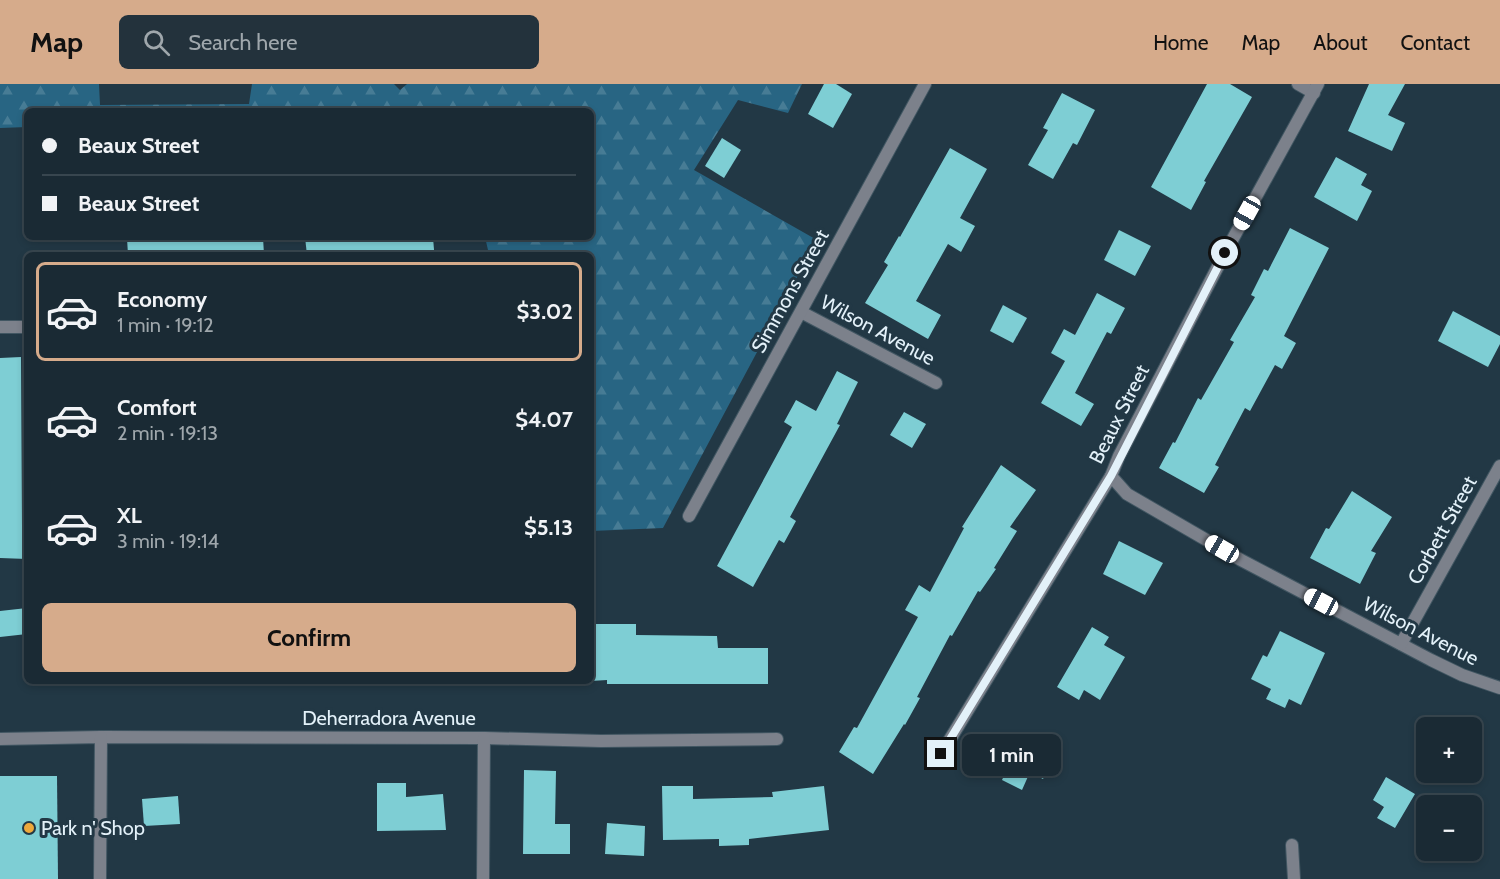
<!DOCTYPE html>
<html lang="en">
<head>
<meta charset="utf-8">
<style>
	body { margin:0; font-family:Cabin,sans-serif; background:#23323c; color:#f1f3f6; height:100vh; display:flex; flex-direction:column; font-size:22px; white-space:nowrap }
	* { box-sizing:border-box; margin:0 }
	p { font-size:20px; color:#9fa7ac }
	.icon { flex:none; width:33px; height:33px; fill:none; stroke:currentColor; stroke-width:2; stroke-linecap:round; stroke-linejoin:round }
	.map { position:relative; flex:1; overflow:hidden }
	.drawer { position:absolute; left:24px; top:168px; width:570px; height:432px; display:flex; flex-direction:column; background:#1a2a34; border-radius:9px; box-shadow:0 3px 9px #0003,0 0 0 2px #38464f }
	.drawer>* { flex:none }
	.banner { position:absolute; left:24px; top:24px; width:570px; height:132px; border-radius:9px; box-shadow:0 3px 9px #0003,0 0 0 2px #38464f; display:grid; align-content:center; height:132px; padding:0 18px; background:#1a2a34 }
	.fabs { position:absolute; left:1416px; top:633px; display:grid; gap:12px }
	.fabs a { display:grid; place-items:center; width:66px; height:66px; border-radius:9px; background:#1a2a34; box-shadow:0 3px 9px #0003,0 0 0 2px #38464f; font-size:30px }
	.end { position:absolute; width:27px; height:27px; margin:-14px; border:8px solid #e3f1f9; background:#111; box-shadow:0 0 0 3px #111 }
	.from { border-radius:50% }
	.bubble { position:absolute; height:42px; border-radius:9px; background:#1a2a34; box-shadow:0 3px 9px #0003,0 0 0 2px #38464f; font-size:20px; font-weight:700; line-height:42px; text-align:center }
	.car { position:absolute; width:18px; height:36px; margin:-18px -9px; border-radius:8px; box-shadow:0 0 4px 2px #0007; background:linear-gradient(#fff 24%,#345 0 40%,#fff 0 76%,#345 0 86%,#fff 0) }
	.banner b { display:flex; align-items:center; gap:21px; height:57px; font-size:22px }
	.banner b+b { border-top:2px solid #38464f }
	.banner i { width:15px; height:15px; background:#f1f3f6 }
	ul { padding:10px 0 0; list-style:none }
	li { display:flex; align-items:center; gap:18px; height:99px; margin:0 12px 9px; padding:0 6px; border:3px solid transparent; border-radius:9px }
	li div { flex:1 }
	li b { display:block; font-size:22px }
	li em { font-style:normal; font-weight:700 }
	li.active { border-color:#d6ab8b }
	li>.icon { width:54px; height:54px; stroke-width:1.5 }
	.cta { display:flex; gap:12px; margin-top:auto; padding:12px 18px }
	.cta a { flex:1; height:69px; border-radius:9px; background:#d6ab8b; color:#111; font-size:24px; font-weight:700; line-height:69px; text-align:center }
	header { display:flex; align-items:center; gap:36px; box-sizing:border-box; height:84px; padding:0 30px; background:#d6ab8b; color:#111 }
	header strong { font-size:28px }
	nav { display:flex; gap:33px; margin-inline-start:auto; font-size:21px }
	.search { width:420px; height:54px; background:#23323c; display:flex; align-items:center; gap:15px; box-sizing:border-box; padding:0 21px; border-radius:9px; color:#9fa7ac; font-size:22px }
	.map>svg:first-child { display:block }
</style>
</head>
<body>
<header>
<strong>Map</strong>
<div class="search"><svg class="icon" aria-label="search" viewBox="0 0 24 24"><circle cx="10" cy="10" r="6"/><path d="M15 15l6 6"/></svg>Search here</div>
<nav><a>Home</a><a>Map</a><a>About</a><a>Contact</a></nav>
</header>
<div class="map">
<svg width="1500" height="795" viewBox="0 0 1500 795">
	<defs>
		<pattern id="forest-firs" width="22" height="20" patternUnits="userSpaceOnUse" patternTransform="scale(1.5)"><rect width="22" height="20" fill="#286583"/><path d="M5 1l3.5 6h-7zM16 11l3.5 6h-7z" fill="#477c95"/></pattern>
	</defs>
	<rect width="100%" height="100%" fill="#223845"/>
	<!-- forest -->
	<path fill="url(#forest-firs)" d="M0,0h99l1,21 149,-1 3,-20h142l6,6 7,-6h395l-14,29 -50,-13 -44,70 123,70 -154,288 -72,3v-276h-104l1,-5 -3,-13h106v-126h-564v16l-27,1z"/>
	<!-- building -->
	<g fill="#7eced4">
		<path d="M824,0h12l16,10 -19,34 -25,-14z"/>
		<path d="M1207,0h23l22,13 -48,84 2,1 -15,28 -40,-23z"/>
		<path d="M1369,0h36l-17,31 17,8 -13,28 -44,-20z"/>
		<path d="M1062,9l33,17 -18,35 -4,-2 -20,36 -25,-14 20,-35 -5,-2z"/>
		<path d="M722,54l19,12 -17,28 -19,-12z"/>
		<path d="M950,64l37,21 -27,49 15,8 -14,26 -13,-8 -32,57 25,14 -13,24 -63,-36 23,-38 -4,-3 15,-26 1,1z"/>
		<path d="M1336,73l31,17 -6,11 11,6 -15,30 -43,-24z"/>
		<path d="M1290,144l39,20 -45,88 12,7 -14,26 -7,-4 -25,46 -5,-3 -30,57 4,2 -15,26 -45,-25 14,-26 2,1 23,-45 3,2 33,-58 -4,-2 25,-43 -4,-2 13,-26 4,2z"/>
		<path d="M1119,146l32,16 -16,30 -31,-16z"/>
		<path d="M131,153h132l1,18h-64l-43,-3 1,3h-30l-1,-17z"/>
		<path d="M305,153h128l1,13 -62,5h-65z"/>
		<path d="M1097,209l28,15 -14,26 -4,-2 -32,61 19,11 -13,22 -40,-23 24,-42 -14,-8 13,-24 11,6z"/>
		<path d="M1003,221l24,13 -14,25 -23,-12z"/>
		<path d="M1453,227l47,25v8l-12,23 -50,-26z"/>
		<path d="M21,273l1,168h5v34l-27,-1v-200z"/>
		<path d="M837,287l21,11 -21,42 3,1 -50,92 6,4 -12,22 -5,-3 -26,47 -36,-21 75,-139 -8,-5 12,-22 20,11z"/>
		<path d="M904,328l22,12 -14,24 -22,-13z"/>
		<path d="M1001,381l35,25 -26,37 7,4 -23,37 2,1 -16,23 -2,-1 -26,45 -2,-1 -33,62 3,1 -15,27 -1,-1 -31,50 -34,-22 15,-25 3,1 61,-111 -13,-7 14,-25 11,7 34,-64 -2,-1z"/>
		<path d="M1352,407l40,26 -21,34 5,2 -16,31 -50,-26 16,-30 3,1z"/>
		<path d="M1119,457l44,22 -18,32 -42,-21z"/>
		<path d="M27,524v26l-27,3v-26z"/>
		<path d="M591,540h45v11l81,1 1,12h50v36h-161v-4l-16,1z"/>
		<path d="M1092,543l17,10 -5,8 21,12 -25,43 -16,-10 -5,10 -22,-13z"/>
		<path d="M1280,547l45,22 -24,52 -12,-6 -4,9 -19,-9 5,-10 -20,-10 12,-24 4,2z"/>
		<path d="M1020,658l33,16 -10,21 -13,-7 -8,18 -20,-10z"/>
		<path d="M524,686l32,1 -1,53h15v30h-47z"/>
		<path d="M0,692h57l1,103h-58z"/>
		<path d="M1386,693l29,17 -20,34 -18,-10 7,-11 -11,-7z"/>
		<path d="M377,699h29v14l37,-3 3,36 -69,1z"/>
		<path d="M662,702h31v13l80,-2 -1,-5 52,-6 5,44 -80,9v6l-30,1v-7l-56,1z"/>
		<path d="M178,712l2,28 -36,2 -2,-27z"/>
		<path d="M607,739l38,3 -1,30 -39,-2z"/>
	</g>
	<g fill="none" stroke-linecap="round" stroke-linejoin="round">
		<!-- street casing -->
		<g stroke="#415662" stroke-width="14">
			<g id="street">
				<path d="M1298,0l16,9"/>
				<path d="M801,228l135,71"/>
				<path d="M0,243h27"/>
				<path d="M1111,392l16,18 114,66 190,100 31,15 38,13"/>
				<path d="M689,432l236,-432"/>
				<path d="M1401,560l99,-178"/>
				<path d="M0,655l101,-2 383,1 117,3 176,-2"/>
				<path d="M941,670l170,-278 8,-20 106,-203 93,-169"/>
				<path d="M1292,761l2,34"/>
				<path d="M100,795l1,-142"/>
				<path d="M483,795l1,-141"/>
			</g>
		</g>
		<!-- street -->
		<use href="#street" stroke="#7c818b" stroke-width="12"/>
	</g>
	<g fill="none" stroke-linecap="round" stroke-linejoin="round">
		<!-- route -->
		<path stroke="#e3f1f9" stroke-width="8" d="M941,670l170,-278 114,-223"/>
	</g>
	<!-- markers -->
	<circle fill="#eda83c" stroke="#223845" stroke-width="2" cx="29" cy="744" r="6"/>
	<g text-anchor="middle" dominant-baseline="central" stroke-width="6" stroke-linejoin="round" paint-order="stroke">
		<!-- street labels -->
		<g font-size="20" fill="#e3f1f9" stroke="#223845">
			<text transform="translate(790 207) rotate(-61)">Simmons Street</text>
			<text transform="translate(878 246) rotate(28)">Wilson Avenue</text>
			<text transform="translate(1119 330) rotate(-63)">Beaux Street</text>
			<text transform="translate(1442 446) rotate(-61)">Corbett Street</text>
			<text transform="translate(1421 547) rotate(27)">Wilson Avenue</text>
			<text x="389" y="634">Deherradora Avenue</text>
		</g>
		<!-- poi labels -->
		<g font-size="20" fill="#e3f1f9" stroke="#223845" text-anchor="start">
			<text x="41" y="744">Park n' Shop</text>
		</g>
	</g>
</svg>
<div class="fabs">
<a>+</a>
<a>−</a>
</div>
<i class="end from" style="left:1225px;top:169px"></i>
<i class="end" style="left:941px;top:670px"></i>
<div class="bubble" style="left:962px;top:650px;width:99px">1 min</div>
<i class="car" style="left:1247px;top:129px;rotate:209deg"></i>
<i class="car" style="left:1222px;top:465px;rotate:300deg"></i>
<i class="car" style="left:1321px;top:518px;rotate:298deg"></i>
<div class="banner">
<b><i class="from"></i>Beaux Street</b>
<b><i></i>Beaux Street</b>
</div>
<section class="drawer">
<ul>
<li class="active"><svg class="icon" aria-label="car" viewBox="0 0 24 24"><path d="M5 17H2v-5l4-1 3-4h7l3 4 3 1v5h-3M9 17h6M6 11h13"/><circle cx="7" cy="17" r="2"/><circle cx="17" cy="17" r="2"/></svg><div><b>Economy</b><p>1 min · 19:12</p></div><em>$3.02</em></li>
<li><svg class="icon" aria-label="car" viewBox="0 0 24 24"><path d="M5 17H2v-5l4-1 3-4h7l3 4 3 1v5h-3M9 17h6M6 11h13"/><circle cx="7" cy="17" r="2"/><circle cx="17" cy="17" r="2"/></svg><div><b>Comfort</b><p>2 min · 19:13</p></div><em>$4.07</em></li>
<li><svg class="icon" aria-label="car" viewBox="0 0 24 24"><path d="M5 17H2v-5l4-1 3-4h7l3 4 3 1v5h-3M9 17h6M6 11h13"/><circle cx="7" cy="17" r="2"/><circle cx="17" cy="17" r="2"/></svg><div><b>XL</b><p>3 min · 19:14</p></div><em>$5.13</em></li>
</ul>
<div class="cta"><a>Confirm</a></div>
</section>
</div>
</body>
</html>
